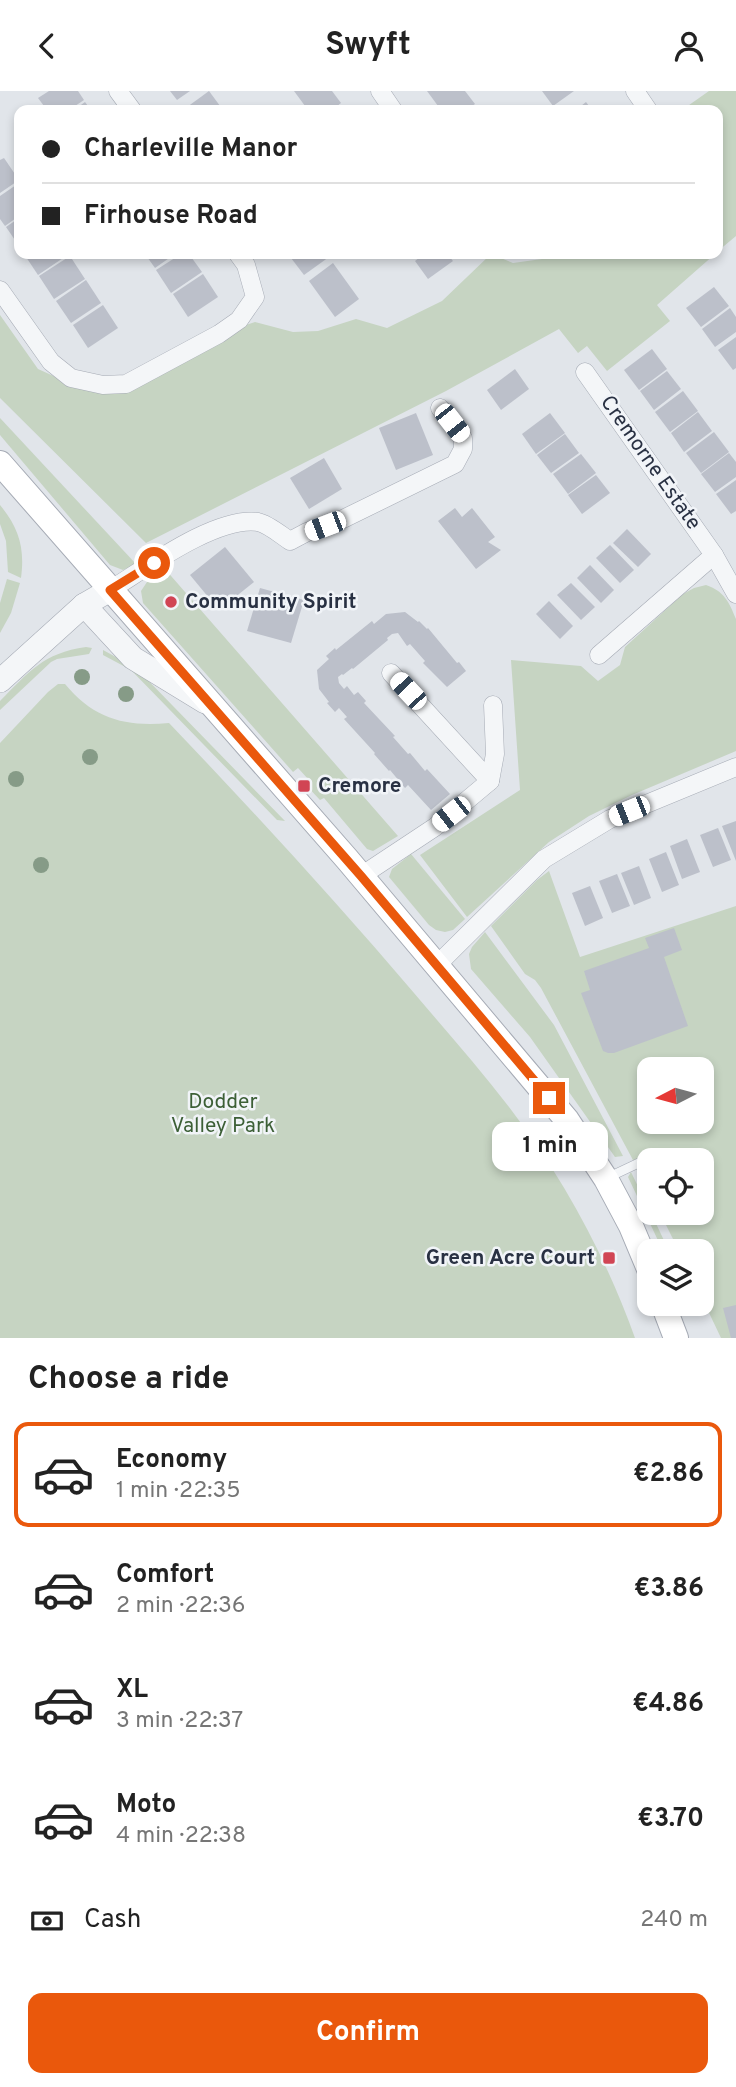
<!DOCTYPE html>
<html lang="en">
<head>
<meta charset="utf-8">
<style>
	body { margin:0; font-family:Overpass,sans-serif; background:#f2f2f2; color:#222; height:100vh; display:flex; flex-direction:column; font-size:26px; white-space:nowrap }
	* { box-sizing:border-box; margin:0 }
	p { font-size:23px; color:#767676 }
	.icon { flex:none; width:38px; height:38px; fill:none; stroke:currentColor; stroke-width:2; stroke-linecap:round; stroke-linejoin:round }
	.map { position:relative; height:1247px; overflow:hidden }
	.drawer { display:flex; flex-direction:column; background:#fff; flex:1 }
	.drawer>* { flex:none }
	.banner { position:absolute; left:14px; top:14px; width:709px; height:154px; border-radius:14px; box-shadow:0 4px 10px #0003; display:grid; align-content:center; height:154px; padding:0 28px; background:#fff }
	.needle { width:46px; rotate:264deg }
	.tools { position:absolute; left:637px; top:966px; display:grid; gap:14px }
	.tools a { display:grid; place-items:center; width:77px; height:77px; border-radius:14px; background:#fff; box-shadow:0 4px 10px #0003; font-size:35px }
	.end { position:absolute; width:32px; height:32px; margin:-16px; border:9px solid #ea580c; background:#fff; box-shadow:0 0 0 4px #fff }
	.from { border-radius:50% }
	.bubble { position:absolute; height:49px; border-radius:14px; background:#fff; box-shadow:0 4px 10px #0003; font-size:23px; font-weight:700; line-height:49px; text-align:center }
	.car { position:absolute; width:21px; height:42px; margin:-21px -10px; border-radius:9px; box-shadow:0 0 5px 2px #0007; background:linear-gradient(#fff 24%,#345 0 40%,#fff 0 76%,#345 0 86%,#fff 0) }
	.banner b { display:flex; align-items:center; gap:24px; height:66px; font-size:26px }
	.banner b+b { border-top:2px solid #e0e0e0 }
	.banner i { width:18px; height:18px; background:#222 }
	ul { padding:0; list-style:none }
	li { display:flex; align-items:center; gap:21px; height:105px; margin:0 14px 10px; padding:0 14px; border:4px solid transparent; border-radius:14px }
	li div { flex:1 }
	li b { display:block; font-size:26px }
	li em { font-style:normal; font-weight:700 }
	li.selected { border-color:#ea580c }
	li>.icon { width:63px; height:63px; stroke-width:1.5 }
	h2 { padding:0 28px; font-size:32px; line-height:84px }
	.pay { display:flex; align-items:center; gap:18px; height:77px; padding:0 28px; font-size:26px }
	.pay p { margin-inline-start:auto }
	.action { display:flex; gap:14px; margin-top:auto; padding:14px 28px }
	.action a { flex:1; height:80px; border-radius:14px; background:#ea580c; color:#fff; font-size:28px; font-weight:700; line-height:80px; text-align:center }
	header { display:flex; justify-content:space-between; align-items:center; height:91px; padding:0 28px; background:#fff; font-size:32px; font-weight:700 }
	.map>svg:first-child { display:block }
</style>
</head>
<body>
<header><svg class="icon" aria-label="back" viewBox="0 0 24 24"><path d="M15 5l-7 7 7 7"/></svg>Swyft<svg class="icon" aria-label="person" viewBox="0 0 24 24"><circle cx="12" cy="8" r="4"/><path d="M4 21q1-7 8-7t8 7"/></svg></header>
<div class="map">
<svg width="736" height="1247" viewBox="0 0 736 1247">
	<rect width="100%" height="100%" fill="#e1e5ea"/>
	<!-- green -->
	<g fill="#c6d4c2" fill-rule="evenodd">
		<path d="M709,0h27v145l-18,15v-141h-36z"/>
		<path d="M491,163l22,9 29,-4 8,-5h165l-58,51 13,16 -63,50 -20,-25 -9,7 -19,-24 -113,62 -300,152 -146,-145v-83l38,54 31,14 32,5 115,-53 39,-13 38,10 25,-1 38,-12 31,9 55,-27z"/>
		<path d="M0,327l136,146 -13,6 -13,-5 -110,-130z"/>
		<path d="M0,414c19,23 25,43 21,73l-13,-6 -2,-31 -6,-17z"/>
		<path d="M151,462l247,283 -25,15 -6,-2 -43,-51 -4,2 -16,-17 4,-4 -10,-11 -5,4 -150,-169 -2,-12 6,-9z"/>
		<path d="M7,488l13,4 -9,30 -11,20v-30z"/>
		<path d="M706,494c18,6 23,17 30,34v132l-104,44 -43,21 -40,26 -82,75 -47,-62 100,-65 -9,-130 70,6 17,15 22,-16 5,-18 58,-53 11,-6z"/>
		<path d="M86,556l6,1 -3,6 -32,5 -6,3 -51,48v-9c29,-29 43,-48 86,-54z"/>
		<path d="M103,559l33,18 149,153 -8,-1 -146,-150 -28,-15z"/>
		<path d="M58,593h7c29,35 60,43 104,39 84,88 166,177 245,270 33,39 67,77 98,118 52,68 94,146 123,227h-635v-595l48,-51z"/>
		<path d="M411,763l54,65 -12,11 -8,2 -9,-2 -7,-5 -40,-48 3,-8z"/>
		<path d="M549,780l31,86 156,-51v432h-15l-19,-40v-47h-23l-19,-38h42v-53h-53v30l-108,-202 -6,-8 -10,-6 -34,-48 46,-46zM649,978h53v53h-53z"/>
		<path d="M485,841l69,93 69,131 -8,1 -85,-120 -59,-68 -2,-15 3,-7z"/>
		<path d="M631,1081l18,37v4h2l18,38h-6l-35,-74z"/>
	</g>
	<!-- building -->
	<g fill="#bcc0ca">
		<path d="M49,0h29l6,9 -15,10h-22l-9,-12z"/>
		<path d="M170,0h20l-13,9z"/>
		<path d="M209,0l14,19h-40z"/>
		<path d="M294,0h38l9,12 -9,7h-24z"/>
		<path d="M427,0h38l10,13 -9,6h-25z"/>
		<path d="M542,0h32l-21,15z"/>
		<path d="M85,11l6,8h-17z"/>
		<path d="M586,11l6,8h-16z"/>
		<path d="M4,67l15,22 -19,13v-33z"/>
		<path d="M19,92v33l-14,10 -5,-7v-23z"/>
		<path d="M19,127v28l-13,-19z"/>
		<path d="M24,163h45l-31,21z"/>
		<path d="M145,163h30l-20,14z"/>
		<path d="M181,163h8l13,18 -31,21 -15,-23z"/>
		<path d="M288,163h38l3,3 -25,18z"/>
		<path d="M424,163h23l6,7 -25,18 -13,-18z"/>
		<path d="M70,165l15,23 -31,20 -15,-23z"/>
		<path d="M333,172l26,36 -24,18 -26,-36z"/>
		<path d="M203,183l15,23 -30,20 -15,-23z"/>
		<path d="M86,189l15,23 -30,20 -15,-22z"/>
		<path d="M714,196l15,19 -28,21 -15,-19z"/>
		<path d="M103,214l15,23 -30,20 -15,-23z"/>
		<path d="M730,217l6,9v15l-21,15 -13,-18z"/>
		<path d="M736,246v31l-3,2 -15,-20z"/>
		<path d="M652,258l15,20 -28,21 -15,-20z"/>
		<path d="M515,278l14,20 -28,21 -14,-20z"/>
		<path d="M667,280l14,18 -27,21 -14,-19z"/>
		<path d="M683,300l15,20 -28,21 -15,-20z"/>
		<path d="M698,321l14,19 -28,21 -13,-19z"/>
		<path d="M416,322l17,42 -37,15 -17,-42z"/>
		<path d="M550,322l15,20 -29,21 -14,-20z"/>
		<path d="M714,341l15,20 -28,21 -15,-20z"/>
		<path d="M565,343l14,19 -28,20 -14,-18z"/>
		<path d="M729,362l7,9v15l-21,15 -14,-18z"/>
		<path d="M581,363l15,19 -28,21 -15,-20z"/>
		<path d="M324,367l18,31 -33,20 -19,-31z"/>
		<path d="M596,384l14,18 -28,21 -14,-19z"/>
		<path d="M736,389v31l-5,3 -15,-20z"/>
		<path d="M455,417l7,9 10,-9 23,29 -7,5 13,8 -25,19 -38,-48z"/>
		<path d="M627,438l24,25 -13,13 -25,-24z"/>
		<path d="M610,454l24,25 -14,13 -24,-25z"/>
		<path d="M225,456l29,35 -35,28 -29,-35z"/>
		<path d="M590,474l24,25 -13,13 -24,-25z"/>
		<path d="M571,492l24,24 -14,13 -24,-25z"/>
		<path d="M260,497l44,12 -13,43 -44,-12z"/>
		<path d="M549,510l24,25 -13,13 -24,-25z"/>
		<path d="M405,521l13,10 1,-1 8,8 1,-1 29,35 2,-1 7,9 -19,16 -24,-24 2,-2 -15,-17 -3,2 -9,-13 -6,1 -5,4 1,2 -35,29 -1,-1 -9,7 -1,-1 -4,3 1,6 5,6 3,-3 7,9 4,-3 8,9 -2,2 31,33 -2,1 15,17 2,-1 15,18 2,-2 23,25 -19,16 -23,-25 -3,3 -15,-18 -1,1 -15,-17 1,-1 -31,-34 3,-2 -8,-9 -4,4 -8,-9 2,-1 -10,-13 -2,-19 12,-11 -3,-3 9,-8 1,2 36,-29 2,3 12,-10z"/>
		<path d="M736,730v40l-14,-35z"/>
		<path d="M718,737l13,32 -18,7 -13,-32z"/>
		<path d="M687,748l13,33 -18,7 -12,-33z"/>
		<path d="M666,761l13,33 -17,7 -13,-33z"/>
		<path d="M639,775l12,32 -17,7 -13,-32z"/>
		<path d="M617,783l13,32 -18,7 -13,-32z"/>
		<path d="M590,795l13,32 -18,8 -13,-33z"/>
		<path d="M674,837l8,22 -18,7 24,69 -74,27h-6l-5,-2 -22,-58 9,-3 -6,-19 65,-23 -4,-10z"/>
		<path d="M736,1214v33h-5l-8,-30z"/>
	</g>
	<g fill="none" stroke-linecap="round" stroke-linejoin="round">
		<!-- service casing -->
		<g stroke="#a6abb5" stroke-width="10">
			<path id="service" d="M609,1086l36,-17"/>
		</g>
		<!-- minor casing -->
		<g stroke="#a6abb5" stroke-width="19">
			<g id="minor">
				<path d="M118,0l14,19"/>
				<path d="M380,0l13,19"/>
				<path d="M635,0l13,19"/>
				<path d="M0,199l51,72 20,16 32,7 23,-1 93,-50 20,-14 16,-23 -9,-32 -8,-11"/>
				<path d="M585,281l129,183 22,39"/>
				<path d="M110,499c36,-22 106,-74 148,-68 10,2 23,13 32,19l17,-9 36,-13 112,-55 8,-15v-11l-23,-30"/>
				<path d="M599,564l115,-100"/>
				<path d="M391,582l99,108"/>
				<path d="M361,785l74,-49 55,-46 5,-27 -2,-49"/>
				<path d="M436,875l108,-107 66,-40 126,-52"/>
			</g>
		</g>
		<!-- tertiary casing -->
		<g stroke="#a6abb5" stroke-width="24">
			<g id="tertiary">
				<path d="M84,514l49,53 72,44"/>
				<path d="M0,590l84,-76 26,-15"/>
			</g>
		</g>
		<!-- secondary casing -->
		<g stroke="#a6abb5" stroke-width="26">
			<g id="secondary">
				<path d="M0,372l347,396 220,261 39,59 25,47 18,43"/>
				<path d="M663,1213l13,34"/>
			</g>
		</g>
		<!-- service -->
		<use href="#service" stroke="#f4f6f8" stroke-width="9"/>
		<!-- minor -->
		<use href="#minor" stroke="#f4f6f8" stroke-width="18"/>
		<!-- tertiary -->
		<use href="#tertiary" stroke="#f4f6f8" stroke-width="23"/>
		<!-- secondary -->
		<use href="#secondary" stroke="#fff" stroke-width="24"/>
	</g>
	<!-- trees -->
	<g fill="#869b87">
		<circle cx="82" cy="586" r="8"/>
		<circle cx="126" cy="603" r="8"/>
		<circle cx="90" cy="666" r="8"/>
		<circle cx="16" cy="688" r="8"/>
		<circle cx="41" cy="774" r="8"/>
	</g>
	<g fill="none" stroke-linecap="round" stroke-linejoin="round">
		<!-- route -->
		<path stroke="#ea580c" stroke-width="9" d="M154,472l-44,27 251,286 188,222"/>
	</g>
	<!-- markers -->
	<g fill="#d14554" stroke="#f1f4f8" stroke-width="2.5">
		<circle cx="171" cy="511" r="7"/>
		<rect x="297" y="688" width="14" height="14" rx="3.5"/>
		<rect x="602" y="1160" width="14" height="14" rx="3.5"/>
	</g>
	<g text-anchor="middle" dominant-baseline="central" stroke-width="5" stroke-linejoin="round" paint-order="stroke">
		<!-- street labels -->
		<g font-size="21" fill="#293143" stroke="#f1f4f8">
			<text transform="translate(650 372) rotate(55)">Cremorne Estate</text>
		</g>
		<!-- poi labels -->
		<g font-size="21" font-weight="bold" fill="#293143" stroke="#f1f4f8" text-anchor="start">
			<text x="185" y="511">Community Spirit</text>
			<text x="318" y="695">Cremore</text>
			<text x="595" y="1167" text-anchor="end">Green Acre Court</text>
		</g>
		<!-- park labels -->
		<g font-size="21" fill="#3c5f36" stroke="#f1f4f8">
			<text x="223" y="1011">Dodder<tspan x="223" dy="24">Valley Park</tspan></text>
		</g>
	</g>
</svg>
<div class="tools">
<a><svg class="needle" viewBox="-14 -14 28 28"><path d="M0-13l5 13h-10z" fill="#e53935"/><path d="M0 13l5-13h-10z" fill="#767676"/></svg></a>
<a><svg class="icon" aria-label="locate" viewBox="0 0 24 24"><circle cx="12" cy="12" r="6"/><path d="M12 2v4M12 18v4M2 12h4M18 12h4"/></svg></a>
<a><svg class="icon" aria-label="layers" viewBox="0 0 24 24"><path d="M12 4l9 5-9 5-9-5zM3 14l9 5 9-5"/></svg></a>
</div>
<i class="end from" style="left:154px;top:472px"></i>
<i class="end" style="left:549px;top:1007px"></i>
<div class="bubble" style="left:492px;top:1031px;width:116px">1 min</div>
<i class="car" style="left:452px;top:332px;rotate:142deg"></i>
<i class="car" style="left:325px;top:435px;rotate:249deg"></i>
<i class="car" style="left:408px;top:600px;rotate:317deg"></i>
<i class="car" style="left:629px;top:720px;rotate:248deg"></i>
<i class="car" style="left:451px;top:723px;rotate:232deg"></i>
<div class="banner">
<b><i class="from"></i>Charleville Manor</b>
<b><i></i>Firhouse Road</b>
</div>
</div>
<section class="drawer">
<h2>Choose a ride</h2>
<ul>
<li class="selected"><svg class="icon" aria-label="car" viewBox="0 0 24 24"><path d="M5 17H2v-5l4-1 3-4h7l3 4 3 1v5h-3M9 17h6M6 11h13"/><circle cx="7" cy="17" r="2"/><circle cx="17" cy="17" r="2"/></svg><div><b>Economy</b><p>1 min · 22:35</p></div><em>€2.86</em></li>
<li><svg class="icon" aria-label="car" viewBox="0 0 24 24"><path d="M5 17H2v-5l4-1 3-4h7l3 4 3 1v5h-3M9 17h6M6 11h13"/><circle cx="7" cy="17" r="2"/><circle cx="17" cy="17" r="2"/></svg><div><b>Comfort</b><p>2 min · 22:36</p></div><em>€3.86</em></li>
<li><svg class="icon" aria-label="car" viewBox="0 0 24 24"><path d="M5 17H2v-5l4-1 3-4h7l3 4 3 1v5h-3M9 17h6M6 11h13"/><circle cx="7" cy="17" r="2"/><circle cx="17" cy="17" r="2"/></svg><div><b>XL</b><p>3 min · 22:37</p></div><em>€4.86</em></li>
<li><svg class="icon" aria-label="car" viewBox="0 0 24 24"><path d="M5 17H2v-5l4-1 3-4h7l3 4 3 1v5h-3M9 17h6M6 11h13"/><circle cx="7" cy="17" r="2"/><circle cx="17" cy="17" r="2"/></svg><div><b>Moto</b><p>4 min · 22:38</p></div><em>€3.70</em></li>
</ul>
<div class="pay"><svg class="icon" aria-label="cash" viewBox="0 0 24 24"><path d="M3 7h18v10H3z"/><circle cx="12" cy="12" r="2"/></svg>Cash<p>240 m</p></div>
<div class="action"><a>Confirm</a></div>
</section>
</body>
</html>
